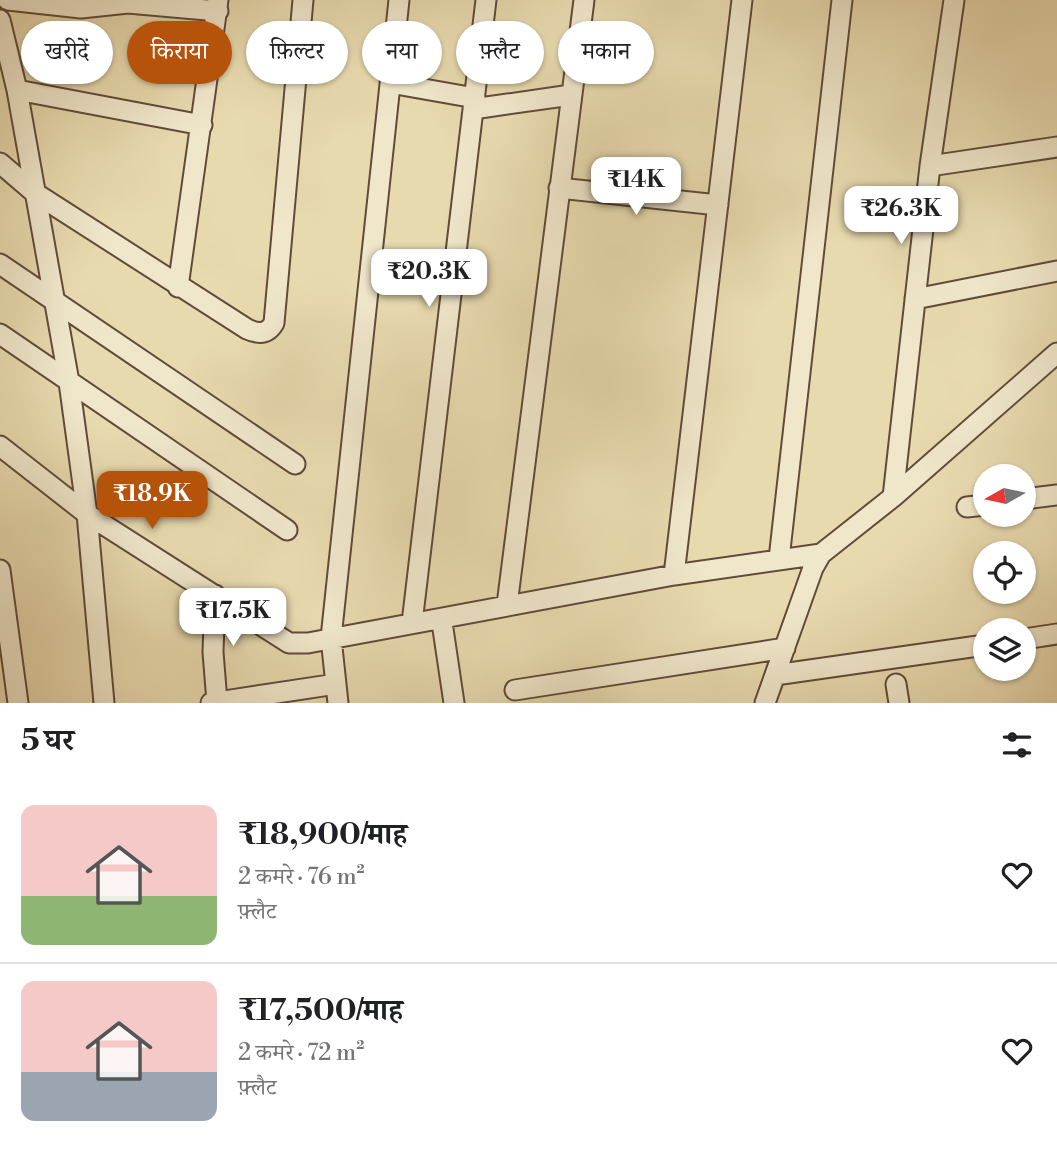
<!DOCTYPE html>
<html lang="hi">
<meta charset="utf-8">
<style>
body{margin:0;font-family:"Libre Bodoni","Noto Serif Devanagari",serif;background:#f2f2f2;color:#202124;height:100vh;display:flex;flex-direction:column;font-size:26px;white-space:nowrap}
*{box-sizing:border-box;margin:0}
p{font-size:23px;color:#757577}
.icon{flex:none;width:38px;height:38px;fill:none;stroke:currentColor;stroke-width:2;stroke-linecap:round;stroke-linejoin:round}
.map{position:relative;height:703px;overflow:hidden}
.details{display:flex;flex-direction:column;background:#fff;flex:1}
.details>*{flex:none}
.top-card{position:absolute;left:21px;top:21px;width:700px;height:63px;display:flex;gap:14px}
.needle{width:46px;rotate:261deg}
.fabs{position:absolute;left:973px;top:464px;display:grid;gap:14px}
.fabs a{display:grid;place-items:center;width:63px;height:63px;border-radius:50%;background:#fff;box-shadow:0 2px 5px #0004;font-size:35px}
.price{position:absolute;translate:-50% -60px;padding:0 16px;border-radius:14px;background:#fff;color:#222;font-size:23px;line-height:46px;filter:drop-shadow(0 2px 4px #0008)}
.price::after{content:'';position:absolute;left:50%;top:42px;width:21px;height:16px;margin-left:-10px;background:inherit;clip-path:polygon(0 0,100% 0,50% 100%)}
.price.current{background:#b45309;color:#fff}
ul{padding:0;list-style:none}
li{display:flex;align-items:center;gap:21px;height:175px;padding:0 21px}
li+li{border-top:2px solid #e0e0e0}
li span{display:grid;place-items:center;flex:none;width:196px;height:140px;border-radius:14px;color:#555}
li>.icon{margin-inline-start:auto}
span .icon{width:84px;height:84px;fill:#fffc;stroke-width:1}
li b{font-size:30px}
h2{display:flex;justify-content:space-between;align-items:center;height:84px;padding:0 21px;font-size:30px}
.tag{padding:0 24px;border-radius:32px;background:#fff;box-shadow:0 2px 5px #0004;font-size:24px;line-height:63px}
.tag.current{background:#b45309;color:#fff}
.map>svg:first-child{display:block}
</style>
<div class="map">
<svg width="1057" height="703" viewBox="0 0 1057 703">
<rect width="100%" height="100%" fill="#e8daaf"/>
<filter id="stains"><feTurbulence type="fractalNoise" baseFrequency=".00286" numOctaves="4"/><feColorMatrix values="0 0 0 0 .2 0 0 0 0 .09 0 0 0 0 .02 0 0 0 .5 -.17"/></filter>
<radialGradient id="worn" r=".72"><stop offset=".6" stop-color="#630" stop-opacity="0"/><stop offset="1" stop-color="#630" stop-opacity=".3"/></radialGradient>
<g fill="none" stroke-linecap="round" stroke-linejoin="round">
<!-- street casing -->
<g stroke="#604b3a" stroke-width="23">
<path id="street" d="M8,0L81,8L128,3L218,11
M0,20L17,90L69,382L87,514L104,703
M390,83L475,98
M17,90L202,125
M473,109L571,95
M0,163L35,193L247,329C258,334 267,335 274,323L303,0
M930,166L1057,147
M559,188L718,205
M0,264L295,464
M178,287L218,0
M915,299L1057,271
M0,334L287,530
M0,446L87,514L289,643H308L674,575L821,554
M893,497L930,166L954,0
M1024,499L1057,495
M967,507L985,505
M779,559L842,0
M0,570L18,703
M674,575L742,0
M215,595L213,652L217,702
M507,605L584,0
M412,623L486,0
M443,629L454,703
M1024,639L1057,634
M775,675L985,645
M896,684L899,703
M515,690L785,648
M211,703L336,684
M338,703L331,638L399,0
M765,703L813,568L821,554L893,497L1057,353"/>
</g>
<!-- street -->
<use href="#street" stroke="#f0e7cb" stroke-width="19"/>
</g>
<rect width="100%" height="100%" filter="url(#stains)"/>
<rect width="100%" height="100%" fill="url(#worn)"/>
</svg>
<div class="fabs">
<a><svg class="needle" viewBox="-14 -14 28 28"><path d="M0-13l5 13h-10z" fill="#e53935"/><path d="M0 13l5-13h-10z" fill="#757577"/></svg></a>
<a><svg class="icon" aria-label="locate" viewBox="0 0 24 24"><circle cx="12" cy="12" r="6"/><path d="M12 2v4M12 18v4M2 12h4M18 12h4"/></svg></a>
<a><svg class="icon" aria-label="layers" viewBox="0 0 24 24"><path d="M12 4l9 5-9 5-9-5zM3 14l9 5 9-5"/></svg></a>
</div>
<b class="price" style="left:636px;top:217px">₹14K</b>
<b class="price" style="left:901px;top:246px">₹26.3K</b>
<b class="price" style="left:429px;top:309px">₹20.3K</b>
<b class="price current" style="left:152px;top:531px">₹18.9K</b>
<b class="price" style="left:233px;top:648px">₹17.5K</b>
<div class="top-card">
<a class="tag">खरीदें</a>
<a class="tag current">किराया</a>
<a class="tag">फ़िल्टर</a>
<a class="tag">नया</a>
<a class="tag">फ़्लैट</a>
<a class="tag">मकान</a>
</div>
</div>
<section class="details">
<h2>5 घर<svg class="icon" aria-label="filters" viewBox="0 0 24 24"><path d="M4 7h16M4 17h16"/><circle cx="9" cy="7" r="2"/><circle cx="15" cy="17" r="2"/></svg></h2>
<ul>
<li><span style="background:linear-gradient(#f6c9c9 65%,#8fb573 0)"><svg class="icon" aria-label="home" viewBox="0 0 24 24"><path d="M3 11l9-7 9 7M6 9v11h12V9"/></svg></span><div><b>₹18,900/माह</b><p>2 कमरे · 76 m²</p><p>फ़्लैट</p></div><svg class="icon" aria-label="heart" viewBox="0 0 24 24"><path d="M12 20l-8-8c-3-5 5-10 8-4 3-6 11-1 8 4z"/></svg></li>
<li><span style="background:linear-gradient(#f6c9c9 65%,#9aa5b1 0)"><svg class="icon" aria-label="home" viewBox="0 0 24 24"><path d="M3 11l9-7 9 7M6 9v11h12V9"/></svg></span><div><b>₹17,500/माह</b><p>2 कमरे · 72 m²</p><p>फ़्लैट</p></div><svg class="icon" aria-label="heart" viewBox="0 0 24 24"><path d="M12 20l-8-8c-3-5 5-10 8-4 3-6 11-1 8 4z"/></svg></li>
</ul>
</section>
